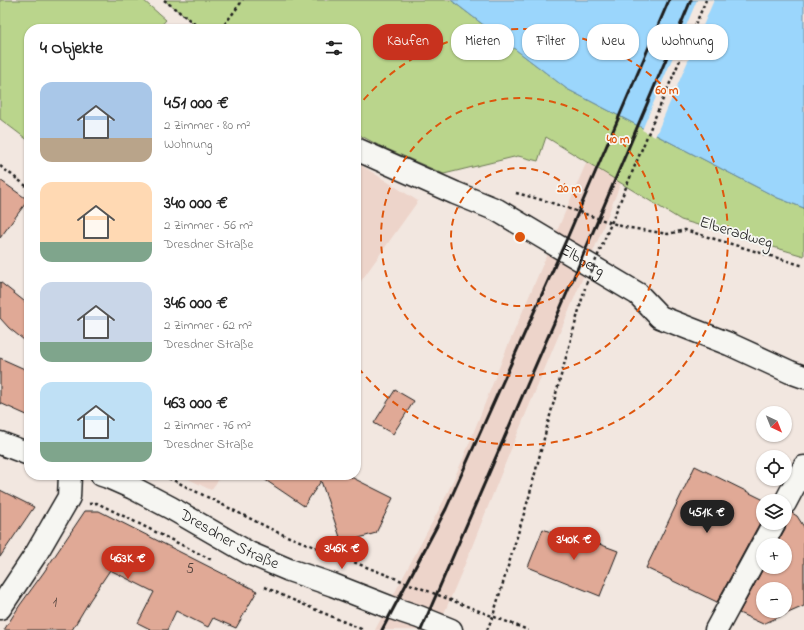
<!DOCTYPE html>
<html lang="de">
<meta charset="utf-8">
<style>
body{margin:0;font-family:"Indie Flower",sans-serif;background:#f6f6f6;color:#222;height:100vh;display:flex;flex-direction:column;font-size:15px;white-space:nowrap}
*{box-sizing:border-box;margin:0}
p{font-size:13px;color:#767676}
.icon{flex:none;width:22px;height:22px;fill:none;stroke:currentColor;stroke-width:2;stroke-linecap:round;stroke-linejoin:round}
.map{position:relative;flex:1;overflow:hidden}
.side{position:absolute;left:24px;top:24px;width:337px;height:456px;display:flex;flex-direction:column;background:#fff;border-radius:16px;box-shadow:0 1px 3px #0004}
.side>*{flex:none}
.hud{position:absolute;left:373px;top:24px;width:371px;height:36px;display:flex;gap:8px}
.needle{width:26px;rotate:137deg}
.buttons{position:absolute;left:756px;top:406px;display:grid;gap:8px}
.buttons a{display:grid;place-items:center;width:36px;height:36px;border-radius:50%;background:#fff;box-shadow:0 1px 3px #0004;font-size:20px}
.price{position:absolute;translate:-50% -34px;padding:0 9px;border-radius:14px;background:#c8321e;color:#fff;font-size:13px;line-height:26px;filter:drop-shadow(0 1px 2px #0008)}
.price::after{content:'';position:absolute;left:50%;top:24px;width:12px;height:9px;margin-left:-6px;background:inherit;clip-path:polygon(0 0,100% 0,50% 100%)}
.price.active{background:#222;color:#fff}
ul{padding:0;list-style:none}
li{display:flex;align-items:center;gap:12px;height:100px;padding:0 16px}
li span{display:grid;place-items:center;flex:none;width:112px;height:80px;border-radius:12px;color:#555}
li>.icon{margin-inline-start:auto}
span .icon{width:48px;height:48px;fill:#fffc;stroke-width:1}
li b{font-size:17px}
h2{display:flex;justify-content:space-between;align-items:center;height:48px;padding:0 16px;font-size:17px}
.chip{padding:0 14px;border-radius:16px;background:#fff;box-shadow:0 1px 3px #0004;font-size:14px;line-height:36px}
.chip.active{background:#c8321e;color:#fff}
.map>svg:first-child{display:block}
</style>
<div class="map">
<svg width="804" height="630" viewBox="0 0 804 630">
<rect width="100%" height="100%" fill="#f2e7e0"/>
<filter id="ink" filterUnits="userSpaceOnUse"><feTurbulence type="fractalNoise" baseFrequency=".025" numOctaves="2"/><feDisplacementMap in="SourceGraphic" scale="8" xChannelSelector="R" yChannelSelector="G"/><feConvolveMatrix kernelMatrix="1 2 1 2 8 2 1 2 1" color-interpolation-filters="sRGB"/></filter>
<g filter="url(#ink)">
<!-- built -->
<path fill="#edd4ca" d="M656,0L646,120L581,282L509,454L465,564L437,630H375L444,500L463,459L504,355L542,266Z
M356,162L418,201L356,288Z
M180,475H222L211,490Z"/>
<!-- green -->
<path fill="#bad58c" stroke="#6b7854" d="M0,0H143L166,20L158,29H29V141L0,119Z
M164,0H451L567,89L778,198L804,208V256L681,220L546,137L538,161L518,156L444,174L378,145L356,133V29H201Z"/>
<!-- water -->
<path fill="#9bd6fc" stroke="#688ca2" d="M451,0H804V208L778,198L567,89Z"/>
<!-- pier -->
<path fill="#f2e7e0" d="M697,0H714L691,54L655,137L642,130Z"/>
<!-- building -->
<path fill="#e0a996" stroke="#1c1c1c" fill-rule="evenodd" d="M0,180L28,200L0,238Z
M0,282L29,305V344L9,328L0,318Z
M0,358L29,371V416L0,403Z
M395,390L414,401L393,434L374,423Z
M695,466L766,501H763V517L717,602L646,568Z
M258,475H347L393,498L376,533L342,543L321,481L304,506Z
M0,490L34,507L0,557Z
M85,511H99L257,591L236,628L213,618L208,627L176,611L167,630H152L138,623L154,592L110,570L90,600L72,630H4L20,605L44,572Z
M792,513L797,516L804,527V606L763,624L739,613L764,567H785V545H776L785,529L786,523L785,515ZM763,589H785V611H763Z
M543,529L573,541L575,535L618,551L600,596L528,567Z"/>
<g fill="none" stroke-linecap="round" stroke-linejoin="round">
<!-- minor casing -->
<g stroke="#1c1c1c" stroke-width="25">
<g id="minor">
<path id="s1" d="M356,149L455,193L497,210L638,294L660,317L729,344L790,372L804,377"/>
<path d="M785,503L804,467"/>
<path d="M0,608L36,554L69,497L70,475"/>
<path d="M716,630L774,523"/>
</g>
</g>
<!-- major casing -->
<g stroke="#1c1c1c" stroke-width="25">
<g id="major">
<path d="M0,443L29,454"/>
<path id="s2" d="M102,475L108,477L133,488L171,508L249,553L289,570L333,585L389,607L419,617L451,630"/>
</g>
</g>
<!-- path -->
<path stroke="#1c1c1c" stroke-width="2.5" stroke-dasharray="3 3" stroke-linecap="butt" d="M164,0L201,29
M221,29L243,0
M0,166L29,188
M516,193L546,201L624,227L668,234L685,230L804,266
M163,476L173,480L279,533L528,630
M89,504L97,503L212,560
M265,587L286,597L361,629V630
M487,630L493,616L529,497L548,423L585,288"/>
<!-- minor -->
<use href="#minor" stroke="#f6f6f2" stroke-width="22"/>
<!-- major -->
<use href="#major" stroke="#f6f6f2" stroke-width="22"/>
<!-- rail -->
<path stroke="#1c1c1c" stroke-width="3" d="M382,630L446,509L568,236L669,0
M421,630L573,279L691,0"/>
<!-- path-bridge -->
<path stroke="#1c1c1c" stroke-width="2.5" stroke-dasharray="3 3" stroke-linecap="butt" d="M586,284L653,122L706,0"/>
</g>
</g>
<!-- distance rings -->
<g fill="none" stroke="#de560d" stroke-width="2" stroke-dasharray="7 5">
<circle cx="520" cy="237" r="69"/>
<circle cx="520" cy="237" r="139"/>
<path d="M356 109A208 208 0 1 1 356 365"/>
</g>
<g text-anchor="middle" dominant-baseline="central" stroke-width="3.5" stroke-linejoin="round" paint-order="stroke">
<!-- number labels -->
<g font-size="14" fill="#4d3f3a">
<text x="190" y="569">5</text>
<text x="55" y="602">1</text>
</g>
<!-- street labels -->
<g font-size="16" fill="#1c1c1c" stroke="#f6f6f2">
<text transform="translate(736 233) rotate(17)">Elberadweg</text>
<text stroke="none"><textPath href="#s1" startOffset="253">Elbberg</textPath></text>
<text stroke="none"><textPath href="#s2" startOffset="143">Dresdner Straße</textPath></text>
</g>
</g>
<circle cx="520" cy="237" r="6" fill="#de560d" stroke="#f6f6f2" stroke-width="2"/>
<g font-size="12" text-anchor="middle" font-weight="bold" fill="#de560d" stroke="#f6f6f2" stroke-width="3.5" stroke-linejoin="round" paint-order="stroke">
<text x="667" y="94">60 m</text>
<text x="618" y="143">40 m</text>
<text x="569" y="192">20 m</text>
</g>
</svg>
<div class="buttons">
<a><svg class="needle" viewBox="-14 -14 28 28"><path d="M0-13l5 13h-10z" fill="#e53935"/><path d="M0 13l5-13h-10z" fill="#767676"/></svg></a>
<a><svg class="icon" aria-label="locate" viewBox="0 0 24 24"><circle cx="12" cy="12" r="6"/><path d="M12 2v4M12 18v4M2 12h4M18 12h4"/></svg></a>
<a><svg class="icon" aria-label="layers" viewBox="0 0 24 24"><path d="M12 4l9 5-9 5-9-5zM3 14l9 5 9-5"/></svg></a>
<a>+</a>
<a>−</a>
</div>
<b class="price active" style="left:707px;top:534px">451K €</b>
<b class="price" style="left:574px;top:561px">340K €</b>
<b class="price" style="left:342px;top:570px">346K €</b>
<b class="price" style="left:128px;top:580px">463K €</b>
<div class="hud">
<a class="chip active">Kaufen</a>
<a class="chip">Mieten</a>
<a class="chip">Filter</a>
<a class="chip">Neu</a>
<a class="chip">Wohnung</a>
</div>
<section class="side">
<h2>4 Objekte<svg class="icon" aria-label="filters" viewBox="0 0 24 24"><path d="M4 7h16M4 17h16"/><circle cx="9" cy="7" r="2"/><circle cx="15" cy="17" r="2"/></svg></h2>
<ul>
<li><span style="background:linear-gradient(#a9c7e8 70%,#b9a48a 0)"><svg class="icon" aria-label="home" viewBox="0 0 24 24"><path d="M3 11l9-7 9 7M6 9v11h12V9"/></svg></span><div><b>451 000 €</b><p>2 Zimmer · 80 m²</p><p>Wohnung</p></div></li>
<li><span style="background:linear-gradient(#ffd9b3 75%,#7fa58c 0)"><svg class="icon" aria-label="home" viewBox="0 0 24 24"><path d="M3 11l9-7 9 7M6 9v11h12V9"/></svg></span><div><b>340 000 €</b><p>2 Zimmer · 56 m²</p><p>Dresdner Straße</p></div></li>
<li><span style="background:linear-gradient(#c9d6e8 75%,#7fa58c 0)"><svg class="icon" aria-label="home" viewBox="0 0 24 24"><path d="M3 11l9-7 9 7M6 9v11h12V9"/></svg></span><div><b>346 000 €</b><p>2 Zimmer · 62 m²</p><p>Dresdner Straße</p></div></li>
<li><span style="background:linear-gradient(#bfe0f5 75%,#7fa58c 0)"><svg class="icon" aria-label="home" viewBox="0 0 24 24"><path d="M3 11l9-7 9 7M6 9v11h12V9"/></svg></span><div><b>463 000 €</b><p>2 Zimmer · 76 m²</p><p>Dresdner Straße</p></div></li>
</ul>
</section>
</div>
